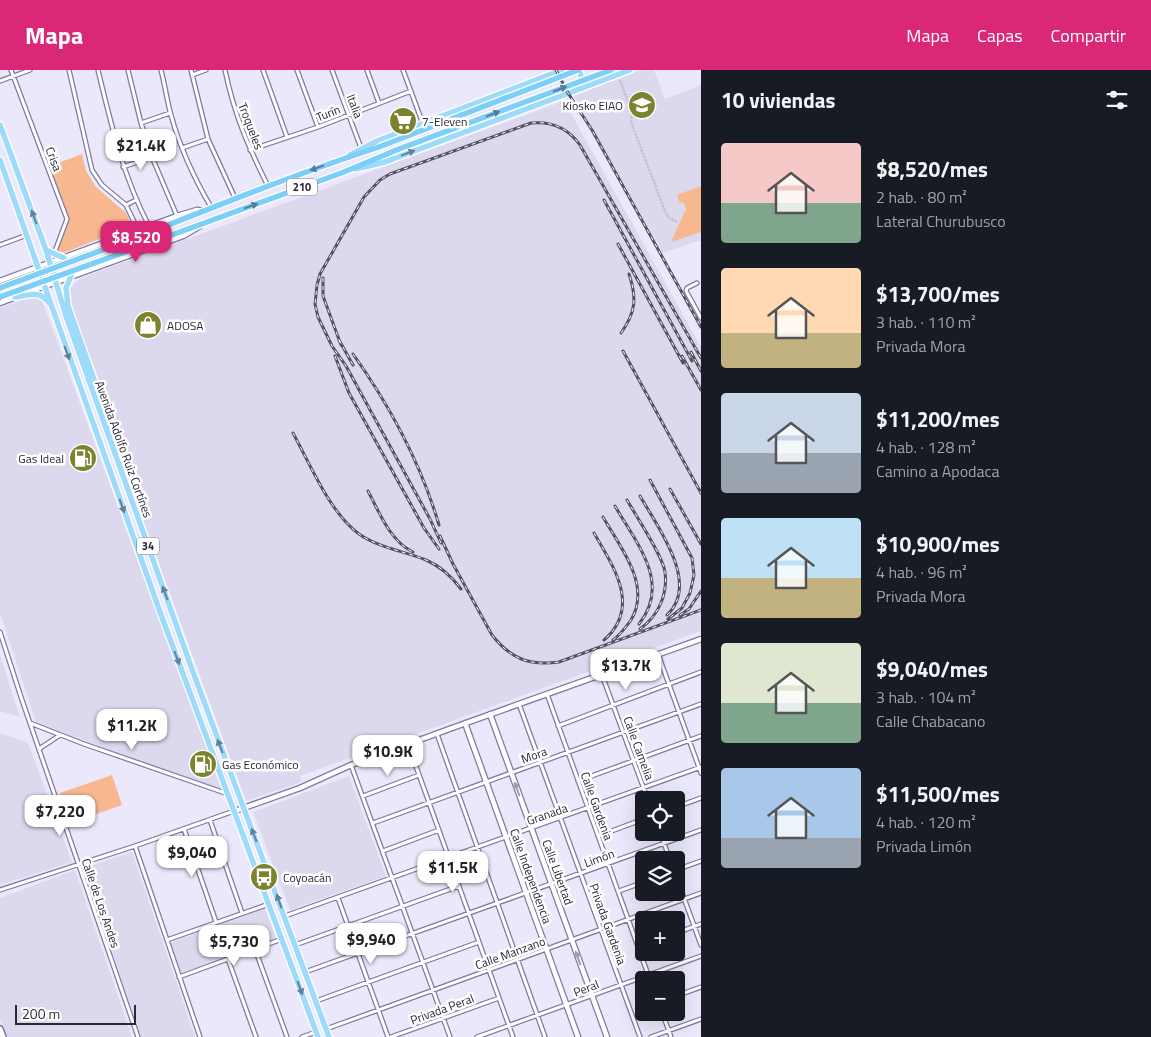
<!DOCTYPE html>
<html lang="es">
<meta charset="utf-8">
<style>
body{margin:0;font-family:"Titillium Web",sans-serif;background:#20242c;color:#f1f3f6;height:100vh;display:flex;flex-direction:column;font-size:19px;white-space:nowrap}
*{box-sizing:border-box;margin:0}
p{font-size:16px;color:#9ea1a6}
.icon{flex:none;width:28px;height:28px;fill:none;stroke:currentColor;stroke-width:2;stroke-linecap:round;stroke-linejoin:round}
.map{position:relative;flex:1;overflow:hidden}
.panel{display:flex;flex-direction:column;background:#171b24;width:450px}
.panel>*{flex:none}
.fabs{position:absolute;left:635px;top:721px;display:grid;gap:10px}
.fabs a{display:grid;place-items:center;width:50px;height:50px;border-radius:5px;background:#171b24;box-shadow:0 5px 20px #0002;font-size:25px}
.scale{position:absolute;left:15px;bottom:12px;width:121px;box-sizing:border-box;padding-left:5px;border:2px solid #2a2739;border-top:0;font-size:14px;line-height:18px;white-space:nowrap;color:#2a2739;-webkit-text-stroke:4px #fff;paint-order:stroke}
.price{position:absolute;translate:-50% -42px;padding:0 11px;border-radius:10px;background:#fff;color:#222;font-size:16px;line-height:32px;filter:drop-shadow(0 1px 2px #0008)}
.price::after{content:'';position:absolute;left:50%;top:30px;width:15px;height:11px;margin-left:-8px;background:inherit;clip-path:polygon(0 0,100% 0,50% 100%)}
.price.current{background:#db2777;color:#fff}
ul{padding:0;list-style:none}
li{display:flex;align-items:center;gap:15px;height:125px;padding:0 20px}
li span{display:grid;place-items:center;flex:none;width:140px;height:100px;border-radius:5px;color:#555}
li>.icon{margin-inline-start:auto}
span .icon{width:60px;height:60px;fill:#fffc;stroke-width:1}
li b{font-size:21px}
h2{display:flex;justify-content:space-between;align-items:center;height:60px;padding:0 20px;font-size:21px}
header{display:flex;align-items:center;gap:30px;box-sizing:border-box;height:70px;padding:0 25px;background:#db2777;color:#fff}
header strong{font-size:24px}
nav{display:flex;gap:28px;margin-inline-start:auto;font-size:18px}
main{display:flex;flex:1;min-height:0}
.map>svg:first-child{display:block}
</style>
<header>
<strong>Mapa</strong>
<nav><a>Mapa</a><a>Capas</a><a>Compartir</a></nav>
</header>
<main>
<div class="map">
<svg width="701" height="967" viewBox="0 0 701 967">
<rect width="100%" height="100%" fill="#ebe8fb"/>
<!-- built -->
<path fill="#dcd9ee" d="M640,0H654L665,29L701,15V170L663,183L574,26Z
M564,31L701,277V561L300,706L301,712L246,731L125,401L108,332L71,237L70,218L81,208Z
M36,228L42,230L222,720L106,679L36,652L0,543V238L26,229Z
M0,585L20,647L0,641Z
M0,663L28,673L72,792L0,815Z
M349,706L386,806L290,840L253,742Z
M132,782L195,967H141L84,798Z
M75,800L132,967H7L0,950V828Z
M265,838L276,868L181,903L170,873Z"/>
<!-- green -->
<path fill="#f7b88f" d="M652,26L651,40L634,47L631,33Z
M82,84L86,101L96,117L126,143L132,156L66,182L57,183L68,152L50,96Z
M701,116V162L671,172L686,139L683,132L680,133L677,125Z
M112,705L122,735L70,753L60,723Z"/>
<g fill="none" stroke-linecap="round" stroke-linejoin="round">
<!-- pedestrian-tunnel -->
<path stroke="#c4c1d4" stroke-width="2.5" stroke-dasharray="2.5 1" stroke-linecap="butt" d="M620,10L632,42L631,52L665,141L668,147L677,152"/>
<!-- minor casing -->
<g stroke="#8178a4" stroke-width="5.5">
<path id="minor" d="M11,0L67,149L54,184
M69,0L92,100L102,115L126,135L138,160
M98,0C111,54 123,106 149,156
M128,0L141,53L152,87L177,146
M161,0C165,15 167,31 171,45C180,78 194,108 211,137
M191,0L208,69L235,128
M225,0C234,44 248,76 268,116
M263,0L287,67
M297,0L318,57
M332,0L361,78
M367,0L379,33
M403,0L423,54
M192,5L206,0
M0,11L30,0
M141,53L170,43
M182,78L208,69
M250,80L318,57L411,21
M123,97L152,87
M126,135L136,130
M0,175L27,165
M697,213L687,218L686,221L701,248
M0,562L21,627L138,967
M658,584L701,703
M602,605L648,730
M547,624L650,910
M519,634L640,967
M30,653L84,674L228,724
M558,656L701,602
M437,664L545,967
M408,674L513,967
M39,679L60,665
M351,695L450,967
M578,711L701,666
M363,726L419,705
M676,737L701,728
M210,750L242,843
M373,753L701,634
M184,759L216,852
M660,762L670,790
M598,766L644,749
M135,776L200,967
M383,781L439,760
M676,800L701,791
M676,806L701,875
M0,820L135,776L234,741
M619,821L644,812
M338,828L388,967
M285,846L701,697
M676,863L701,854
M167,870L269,834
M295,875L459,816
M255,879L287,967
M228,889L256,967
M305,902L701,760
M179,907L282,869
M676,926L701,917
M316,931L479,872
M662,942L671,967
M326,959L701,823
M302,967L316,962
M391,967L499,928
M477,967L701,886
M651,967L701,949"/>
</g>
<!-- tertiary casing -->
<g stroke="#8178a4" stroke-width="7">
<path id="tertiary" d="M0,211L177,146L197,140L203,141
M26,223L183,166L200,156
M0,233L16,227
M490,644L607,967
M465,653L578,967
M235,741L300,718L351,695L452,658L701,569"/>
</g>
<!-- secondary casing -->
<g stroke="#8178a4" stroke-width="8">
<path id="secondary" d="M0,959L3,967"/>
</g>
<!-- primary casing -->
<g stroke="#fff" stroke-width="8">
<path id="primary" d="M579,0L584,15
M0,55L46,180L66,246L193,602L329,967
M350,85L377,71L562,0
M0,90L160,542L318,967
M356,99L385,92L630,0
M46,180L64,188
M71,206L66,218L68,236L109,352L112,366
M15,227C28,225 40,220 49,233"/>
</g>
<!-- trunk casing -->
<g stroke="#fff" stroke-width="8">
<path id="trunk" d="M143,165C221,134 299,103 379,77
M147,174L344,102L399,79"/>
</g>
<!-- minor -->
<use href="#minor" stroke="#fff" stroke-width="3"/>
<!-- tertiary -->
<use href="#tertiary" stroke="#fff" stroke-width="4.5"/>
<!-- secondary -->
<use href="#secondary" stroke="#fff" stroke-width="5"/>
<!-- primary -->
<use href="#primary" stroke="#9edbfa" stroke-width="5.5"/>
<!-- trunk -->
<use href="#trunk" stroke="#7ecff8" stroke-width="5.5"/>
<!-- rail casing -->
<g stroke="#545163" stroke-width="3">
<path id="rail" d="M556,0L568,23L592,60L701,257
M604,130L692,291
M618,174L683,293
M323,208V226L341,275
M621,263C636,242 637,228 629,204
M339,270L353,295
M623,281L701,423
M691,282L701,301
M353,284C390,336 421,394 439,455
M335,286L349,323L424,458L439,479
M682,286L701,320
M293,363C310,394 330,443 359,464C379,478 404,481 426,490C440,496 452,507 461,519
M650,410L692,488L694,505L690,523L682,538L668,549
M670,419L701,474
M368,421C379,442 390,471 413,482
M640,426C657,456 701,514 667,545
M627,430C636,446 663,486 665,502C668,525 658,546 640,559
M615,436C636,473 672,513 639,554
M603,447C620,477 652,515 631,550C626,557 620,565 613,570
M594,463C613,496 642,537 604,570
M440,466L453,494L492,565C511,589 529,596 559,592L701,540
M441,473L430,449L346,296L332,276L318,247L315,234L317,215L320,204L364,127L380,110L390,104L531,53C552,51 568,58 580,75L701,288
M680,545L689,539L701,521"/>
</g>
<!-- rail -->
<use href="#rail" stroke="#fff" stroke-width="1" stroke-dasharray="4" stroke-linecap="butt"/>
<!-- trunk-bridge casing -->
<g stroke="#fff" stroke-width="8" stroke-linecap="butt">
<path id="trunk-bridge" d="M379,77L578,0
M399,79L611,0
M0,218L143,165
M0,227L147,174"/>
</g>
<!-- trunk-bridge -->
<use href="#trunk-bridge" stroke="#7ecff8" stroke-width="5.5"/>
</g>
<!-- one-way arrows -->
<defs><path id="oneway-solid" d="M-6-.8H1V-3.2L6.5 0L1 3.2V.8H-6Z" transform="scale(1.25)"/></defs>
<g fill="#547b98">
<use href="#oneway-solid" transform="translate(560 19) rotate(-21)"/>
<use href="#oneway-solid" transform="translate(493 44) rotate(-21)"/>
<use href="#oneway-solid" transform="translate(317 98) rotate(160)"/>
<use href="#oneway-solid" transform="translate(251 136) rotate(-20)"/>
</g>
<g fill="#64819a">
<use href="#oneway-solid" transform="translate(408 83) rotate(-21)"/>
<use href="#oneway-solid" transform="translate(34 147) rotate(-110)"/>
<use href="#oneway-solid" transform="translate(67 283) rotate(70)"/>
<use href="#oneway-solid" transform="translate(122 436) rotate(70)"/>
<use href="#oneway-solid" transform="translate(165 523) rotate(-110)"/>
<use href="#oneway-solid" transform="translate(177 588) rotate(69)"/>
<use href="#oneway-solid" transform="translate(220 676) rotate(-111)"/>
<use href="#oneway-solid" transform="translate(254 765) rotate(-111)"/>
<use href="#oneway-solid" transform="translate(279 831) rotate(-110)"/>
<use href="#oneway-solid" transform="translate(300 918) rotate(70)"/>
</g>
<g fill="#9f9ea6">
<use href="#oneway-solid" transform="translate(517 719) rotate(-110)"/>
<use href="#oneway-solid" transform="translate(578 888) rotate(-110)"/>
</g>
<!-- icons -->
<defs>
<g id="university-disc" transform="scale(1.4375)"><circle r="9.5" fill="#7c822d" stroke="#fff"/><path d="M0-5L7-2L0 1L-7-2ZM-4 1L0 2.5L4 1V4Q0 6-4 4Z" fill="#fff"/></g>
<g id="supermarket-disc" transform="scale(1.4375)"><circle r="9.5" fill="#7c822d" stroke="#fff"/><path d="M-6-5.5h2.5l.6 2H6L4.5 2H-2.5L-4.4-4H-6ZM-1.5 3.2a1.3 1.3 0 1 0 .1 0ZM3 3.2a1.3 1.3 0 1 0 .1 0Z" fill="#fff"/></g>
<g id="shop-disc" transform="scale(1.4375)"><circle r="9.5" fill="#7c822d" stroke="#fff"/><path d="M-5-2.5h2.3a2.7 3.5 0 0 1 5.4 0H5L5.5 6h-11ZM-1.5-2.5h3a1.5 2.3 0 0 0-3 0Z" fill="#fff"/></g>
<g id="fuel-disc" transform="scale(1.4375)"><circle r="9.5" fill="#7c822d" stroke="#fff"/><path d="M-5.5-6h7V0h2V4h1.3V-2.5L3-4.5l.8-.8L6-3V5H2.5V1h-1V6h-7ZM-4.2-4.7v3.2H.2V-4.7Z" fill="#fff"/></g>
<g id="bus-disc" transform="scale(1.4375)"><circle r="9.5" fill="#7c822d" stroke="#fff"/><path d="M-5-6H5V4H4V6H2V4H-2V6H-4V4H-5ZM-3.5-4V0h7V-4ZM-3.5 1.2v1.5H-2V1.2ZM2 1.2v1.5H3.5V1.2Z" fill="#fff"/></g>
</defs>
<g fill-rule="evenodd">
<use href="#university-disc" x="642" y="35"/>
<use href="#supermarket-disc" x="403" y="51"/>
<use href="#shop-disc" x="148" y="255"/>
<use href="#fuel-disc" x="83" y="388"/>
<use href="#fuel-disc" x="203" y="694"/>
<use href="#bus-disc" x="264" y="807"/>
</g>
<g text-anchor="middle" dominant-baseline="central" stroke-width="5" stroke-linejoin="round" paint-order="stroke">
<!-- shield labels -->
<g fill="#fff" stroke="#6a6874" stroke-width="1">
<rect x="287" y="108.5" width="30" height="17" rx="4"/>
<rect x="137" y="467.5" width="22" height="17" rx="4"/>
</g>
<g font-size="11" font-weight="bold" fill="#2a2739">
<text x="302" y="117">210</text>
<text x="148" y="476">34</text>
</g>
<!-- poi labels -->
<g font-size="12" fill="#2a2739" stroke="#fff" text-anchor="start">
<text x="623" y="35" text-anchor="end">Kiosko EIAO</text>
<text x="422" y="51">7-Eleven</text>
<text x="167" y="255">ADOSA</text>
<text x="64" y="388" text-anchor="end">Gas Ideal</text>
<text x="222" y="694">Gas Económico</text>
<text x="283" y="807">Coyoacán</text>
</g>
<!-- street labels -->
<g font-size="12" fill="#2a2739" stroke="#fff">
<text transform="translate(355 36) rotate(69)">Italia</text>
<text transform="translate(328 43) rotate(-22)">Turín</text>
<text transform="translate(251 56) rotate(69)">Troqueles</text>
<text transform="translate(54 89) rotate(69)">Crisa</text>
<text transform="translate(124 379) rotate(70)">Avenida Adolfo Ruiz Cortínes</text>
<text transform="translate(639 678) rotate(70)">Calle Camelia</text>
<text transform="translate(534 685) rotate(-20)">Mora</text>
<text transform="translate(597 736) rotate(70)">Calle Gardenia</text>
<text transform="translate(547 744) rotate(-19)">Granada</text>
<text transform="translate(599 788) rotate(-20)">Limón</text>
<text transform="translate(558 802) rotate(70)">Calle Libertad</text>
<text transform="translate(531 806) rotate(70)">Calle Independencia</text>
<text transform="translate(101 833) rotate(71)">Calle de Los Andes</text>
<text transform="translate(608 854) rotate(70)">Privada Gardenia</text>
<text transform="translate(510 883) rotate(-20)">Calle Manzano</text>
<text transform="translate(586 918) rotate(-21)">Peral</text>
<text transform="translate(442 939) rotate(-20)">Privada Peral</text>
</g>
</g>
</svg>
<div class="fabs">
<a><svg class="icon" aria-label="locate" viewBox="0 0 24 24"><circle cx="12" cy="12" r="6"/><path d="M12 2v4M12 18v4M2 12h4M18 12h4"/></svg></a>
<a><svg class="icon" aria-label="layers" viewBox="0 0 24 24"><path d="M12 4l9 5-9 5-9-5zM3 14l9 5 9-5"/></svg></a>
<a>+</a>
<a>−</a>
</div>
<div class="scale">200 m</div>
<b class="price" style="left:141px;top:101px">$21.4K</b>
<b class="price current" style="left:136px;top:193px">$8,520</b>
<b class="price" style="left:626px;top:621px">$13.7K</b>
<b class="price" style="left:132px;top:681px">$11.2K</b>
<b class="price" style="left:388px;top:707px">$10.9K</b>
<b class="price" style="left:60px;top:767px">$7,220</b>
<b class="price" style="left:192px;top:808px">$9,040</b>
<b class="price" style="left:453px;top:823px">$11.5K</b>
<b class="price" style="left:371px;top:895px">$9,940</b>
<b class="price" style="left:234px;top:897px">$5,730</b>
</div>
<section class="panel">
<h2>10 viviendas<svg class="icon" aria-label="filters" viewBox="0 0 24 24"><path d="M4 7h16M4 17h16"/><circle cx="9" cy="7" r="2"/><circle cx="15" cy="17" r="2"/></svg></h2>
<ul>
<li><span style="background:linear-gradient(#f6c9c9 60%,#7fa58c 0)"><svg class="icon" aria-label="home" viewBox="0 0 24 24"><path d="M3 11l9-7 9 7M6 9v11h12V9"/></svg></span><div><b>$8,520/mes</b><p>2 hab. · 80 m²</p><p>Lateral Churubusco</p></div></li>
<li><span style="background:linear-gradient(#ffd9b3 65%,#c2b280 0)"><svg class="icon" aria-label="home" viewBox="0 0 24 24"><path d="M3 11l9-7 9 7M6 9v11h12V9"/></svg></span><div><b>$13,700/mes</b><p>3 hab. · 110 m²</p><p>Privada Mora</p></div></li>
<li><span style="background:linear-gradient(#c9d6e8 60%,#9aa5b1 0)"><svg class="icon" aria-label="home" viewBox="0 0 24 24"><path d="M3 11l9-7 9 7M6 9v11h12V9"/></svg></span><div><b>$11,200/mes</b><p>4 hab. · 128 m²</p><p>Camino a Apodaca</p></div></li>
<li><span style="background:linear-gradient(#bfe0f5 60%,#c2b280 0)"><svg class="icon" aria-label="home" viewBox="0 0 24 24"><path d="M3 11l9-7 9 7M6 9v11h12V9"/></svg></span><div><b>$10,900/mes</b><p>4 hab. · 96 m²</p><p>Privada Mora</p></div></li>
<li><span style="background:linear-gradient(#dfe7d0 60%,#7fa58c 0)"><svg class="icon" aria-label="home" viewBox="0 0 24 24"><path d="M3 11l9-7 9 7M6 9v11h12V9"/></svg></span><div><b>$9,040/mes</b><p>3 hab. · 104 m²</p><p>Calle Chabacano</p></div></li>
<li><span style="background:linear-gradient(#a9c7e8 70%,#9aa5b1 0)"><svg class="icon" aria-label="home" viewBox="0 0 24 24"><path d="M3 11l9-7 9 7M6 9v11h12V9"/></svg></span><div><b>$11,500/mes</b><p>4 hab. · 120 m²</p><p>Privada Limón</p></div></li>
</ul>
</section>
</main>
